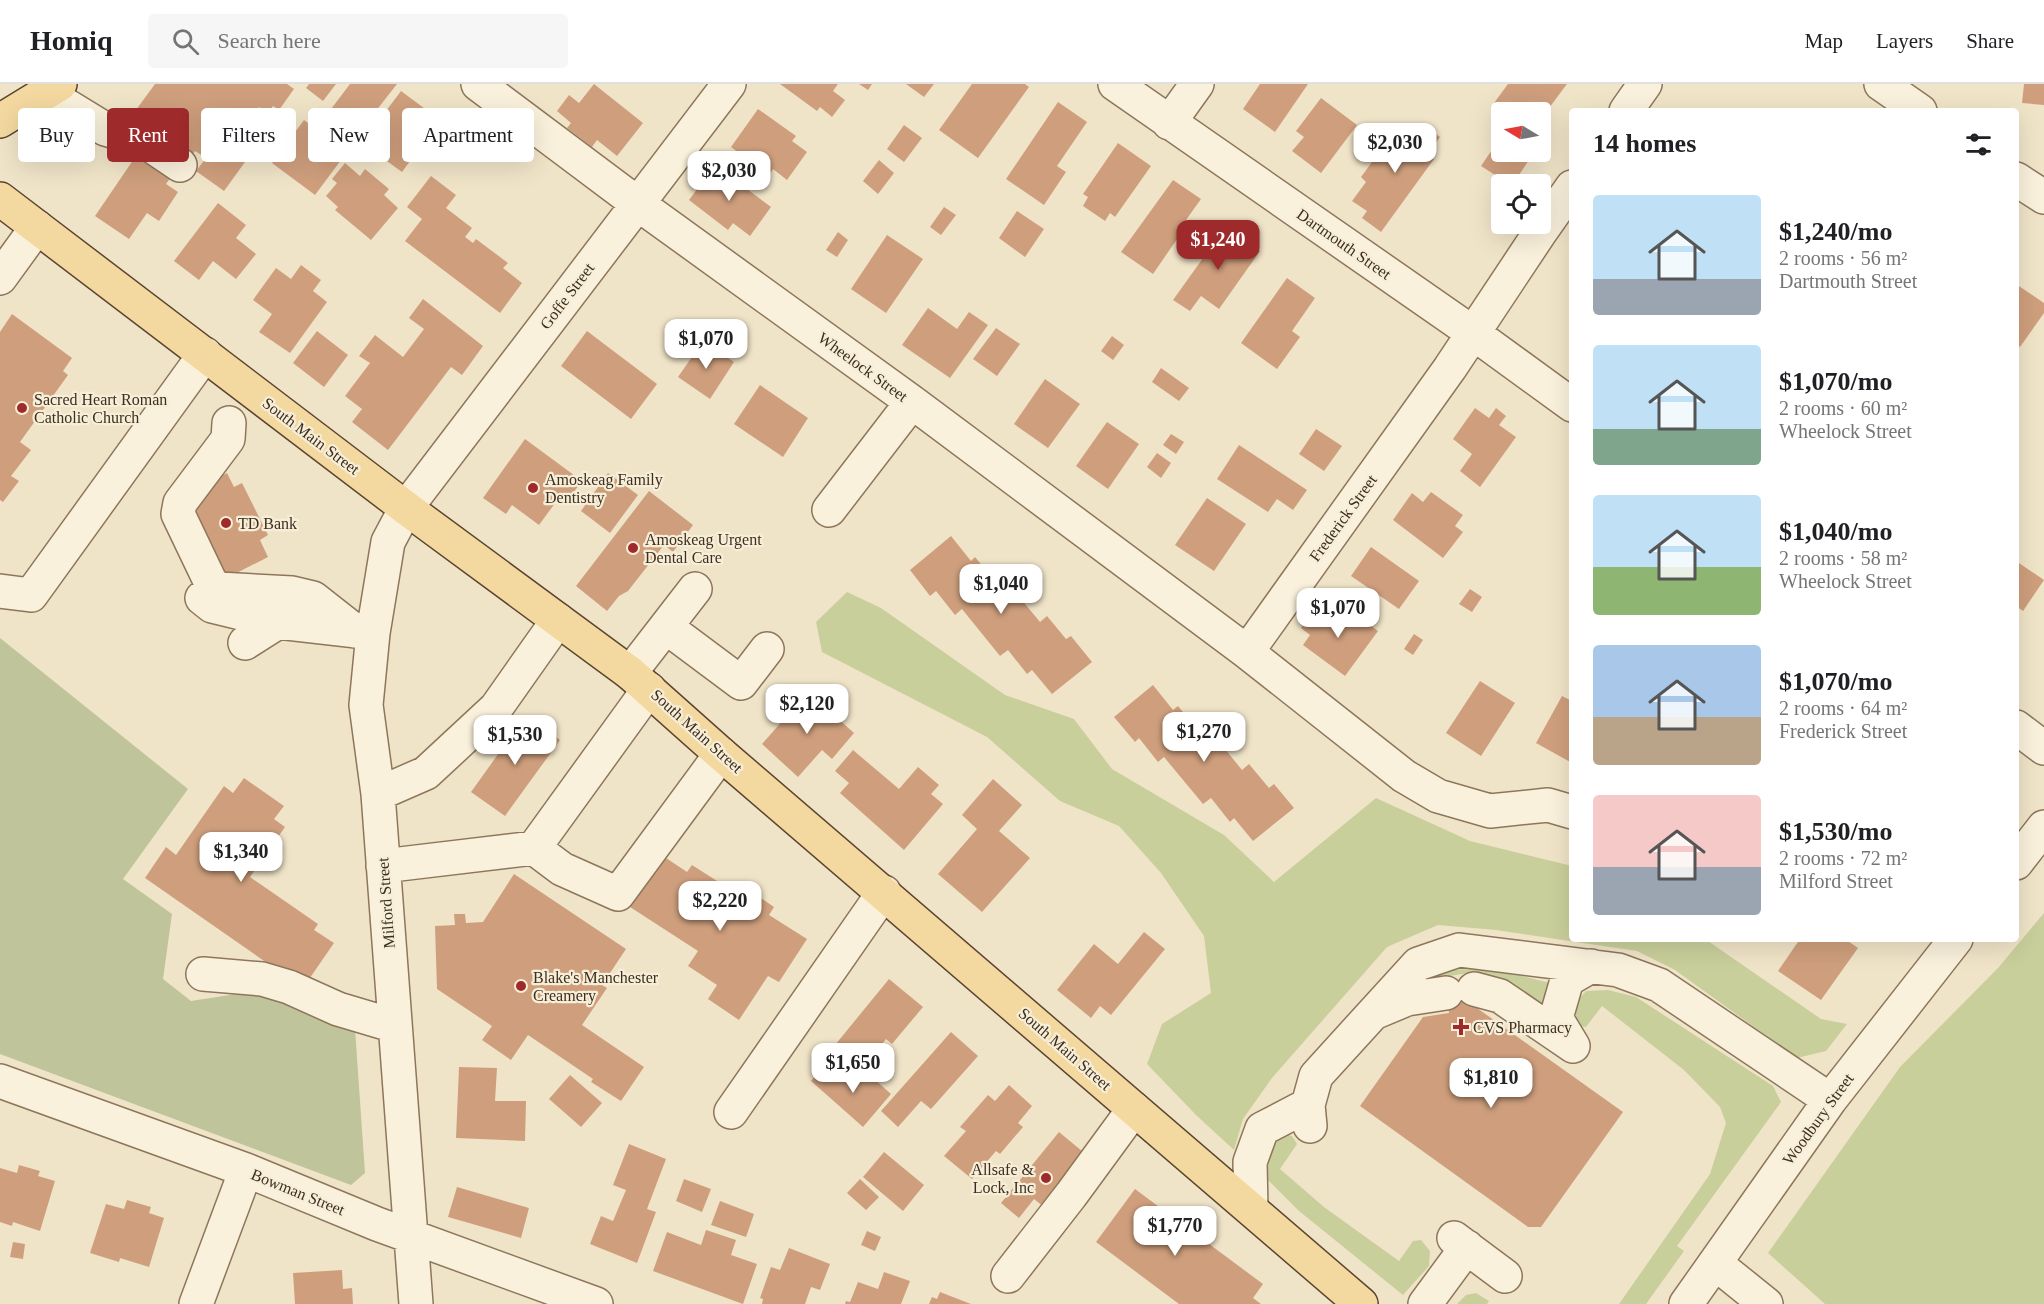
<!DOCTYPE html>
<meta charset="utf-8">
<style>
body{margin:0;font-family:Georgia,serif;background:#f6f6f6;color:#202124;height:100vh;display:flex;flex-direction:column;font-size:22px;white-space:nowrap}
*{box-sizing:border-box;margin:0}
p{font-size:20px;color:#757577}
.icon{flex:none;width:33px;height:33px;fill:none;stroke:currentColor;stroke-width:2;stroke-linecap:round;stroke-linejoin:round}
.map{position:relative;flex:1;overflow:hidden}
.panel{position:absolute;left:1569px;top:24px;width:450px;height:834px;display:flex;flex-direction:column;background:#fff;border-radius:6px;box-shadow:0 6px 24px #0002}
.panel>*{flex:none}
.banner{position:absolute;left:18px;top:24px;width:570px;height:54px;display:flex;gap:12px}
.needle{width:39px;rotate:280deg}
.fabs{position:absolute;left:1491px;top:18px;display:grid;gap:12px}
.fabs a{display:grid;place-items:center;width:60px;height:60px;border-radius:6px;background:#fff;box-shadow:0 6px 24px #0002;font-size:30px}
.price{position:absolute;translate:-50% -51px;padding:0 14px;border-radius:12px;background:#fff;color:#222;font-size:20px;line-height:39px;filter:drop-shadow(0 2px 3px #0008)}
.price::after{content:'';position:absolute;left:50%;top:36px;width:18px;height:14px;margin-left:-9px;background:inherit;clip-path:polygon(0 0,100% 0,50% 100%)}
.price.active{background:#9e2a2b;color:#fff}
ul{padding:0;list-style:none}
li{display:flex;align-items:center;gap:18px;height:150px;padding:0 24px}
li span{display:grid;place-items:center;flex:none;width:168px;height:120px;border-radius:6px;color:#555}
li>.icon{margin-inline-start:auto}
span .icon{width:72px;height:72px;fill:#fffc;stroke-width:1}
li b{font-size:26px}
h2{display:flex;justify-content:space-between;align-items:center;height:72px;padding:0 24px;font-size:26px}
.chip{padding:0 21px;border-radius:6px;background:#fff;box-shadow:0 6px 24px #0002;font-size:21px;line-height:54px}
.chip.active{background:#9e2a2b;color:#fff}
header{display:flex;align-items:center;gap:36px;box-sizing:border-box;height:84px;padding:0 30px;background:#fff;border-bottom:2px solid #e0e0e0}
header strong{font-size:28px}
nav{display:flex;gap:33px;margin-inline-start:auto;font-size:21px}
.search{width:420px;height:54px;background:#f6f6f6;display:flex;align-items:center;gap:15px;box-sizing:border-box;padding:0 21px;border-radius:6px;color:#757577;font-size:22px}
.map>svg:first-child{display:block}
</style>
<header>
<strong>Homiq</strong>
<div class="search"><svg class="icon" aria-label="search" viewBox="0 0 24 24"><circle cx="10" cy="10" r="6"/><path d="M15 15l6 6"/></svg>Search here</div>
<nav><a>Map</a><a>Layers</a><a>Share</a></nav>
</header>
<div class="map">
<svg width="2044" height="1220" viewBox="0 0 2044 1220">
<rect width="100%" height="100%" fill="#f0e4c8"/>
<!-- green -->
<path fill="#c9cf9b" d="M847,508L881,524L1005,611L1074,635L1112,685L1224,751L1274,798L1376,714L1470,757L1572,782V855H1705L1821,935L1847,940L1826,967L1797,974L1675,886L1637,867L1496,846L1438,841L1387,863L1272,994L1243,1035L1234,1066L1196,1031L1147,980L1162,940L1211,909L1204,852L1161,789L1119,742L1060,717L987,653L822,568L816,538Z
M2044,829V1220H1825L1768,1169L1900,983L1998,884Z
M1471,885L1506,888L1550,899L1540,922C1523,909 1499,889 1476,889C1462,889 1447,893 1433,894L1449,886Z
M1608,906L1636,913L1773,1002L1781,1018L1677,1162L1684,1167L1646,1220H1619L1710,1090L1726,1039L1720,1023L1684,986L1602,922L1586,943L1577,942L1574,921L1586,907Z
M1283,1049L1292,1052L1297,1060L1280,1085L1324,1123L1399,1177L1413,1157L1421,1156L1430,1167L1429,1182L1403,1211L1299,1127L1267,1095C1267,1077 1270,1062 1283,1049Z
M1476,1209L1489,1217L1487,1220H1457L1466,1211Z"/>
<!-- cemetery -->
<path fill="#bfc49a" d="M0,554L188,705L123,795L172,830L163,895L191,917L236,910L289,915L355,945L365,1089L351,1101L0,970Z"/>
<!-- building -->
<path fill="#cf9f7d" d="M155,0H287L294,5L279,26L273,22L268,29L259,23L236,55L253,67L224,107L196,87L206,74L195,67L192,71L133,30Z
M309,0H336L323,17L306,4Z
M350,0H397L354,55L325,33Z
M594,0L643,39L617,72L597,56L592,63L567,44L571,39L557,27L569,11L579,19Z
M780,0H838L833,7L845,16L832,33L820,23L817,27Z
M859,0H872L868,6Z
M906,0H934L924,13Z
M972,0H1025L1029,3L978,74L939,46Z
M1260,0H1308L1275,48L1243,25Z
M1508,0H1567L1540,36V28H1507L1494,19Z
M2024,0H2044V21L2022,19Z
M401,7L432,30L416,52L424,58L402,88L362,59Z
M1321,14L1357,41L1321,89L1292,67L1304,53L1296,47Z
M1058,18L1087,38L1057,82L1066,88L1044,121L1006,95Z
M758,25L796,52L792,57L807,68L787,96L773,85L769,91L731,63Z
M304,36L347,68L315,111L272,79Z
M1400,40L1417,53L1424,42L1440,53L1428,70L1434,75L1381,148L1362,134L1367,127L1352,117L1366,98L1361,93Z
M904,41L922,54L904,78L887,65Z
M1502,51V68H1523L1531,73L1513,100H1509L1481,82Z
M1118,59L1151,82L1115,133L1110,129L1105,137L1083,122L1088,113L1083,110Z
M140,66L173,90L166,100L178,108L159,137L147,129L129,155L95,132Z
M879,76L894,89L878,110L863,97Z
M345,79L360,92L365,85L389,105L384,111L398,124L371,156L335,126L338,123L326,112L337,99L332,95Z
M715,81L771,123L750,152L733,139L728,146L689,116Z
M431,92L456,111L446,124L472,144L465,153L473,159L476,155L508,179L503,184L522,199L500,229L405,157L422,135L407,123Z
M1173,96L1201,115L1181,143L1184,145L1153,190L1121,168Z
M218,119L246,141L236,154L256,170L236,195L213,177L199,196L174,177Z
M944,123L956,131L941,151L930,143Z
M1017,127L1044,145L1025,173L999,154Z
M1226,142L1260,167L1219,225L1201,212L1190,227L1173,216Z
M838,148L848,156L837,173L826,166Z
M887,151L923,175L886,229L851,205Z
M301,181L321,196L313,207L327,218L290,269L259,248L272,230L253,216L276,184L291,195Z
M1287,194L1315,214L1292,247L1300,253L1277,285L1241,259Z
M2016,200L2044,219V229L2020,263L2016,260Z
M423,215L483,262L462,291L451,283L388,366L352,338L362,325L345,312L370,279L359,272L375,251L403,273L424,245L409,234Z
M928,224L957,245L969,228L988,241L950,294L902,261Z
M12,230L72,274L63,287L68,291L20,358L31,366L11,392L19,397L3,418L0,416V248Z
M996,244L1020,260L997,292L973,275Z
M317,247L348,271L324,303L293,279Z
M587,247L657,300L631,335L561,282Z
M1112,252L1124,261L1113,276L1101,267Z
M703,257L734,278L710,315L678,293Z
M1161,284L1189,304L1179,317L1152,298Z
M1045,295L1080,320L1048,364L1014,340Z
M760,301L808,334L783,373L734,340Z
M1475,324L1489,334L1496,324L1506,332L1499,341L1516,353L1480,403L1460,387L1472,370L1453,355Z
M1107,338L1139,360L1108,405L1076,382Z
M1316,345L1342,362L1324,387L1299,370Z
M1171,350L1184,358L1176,370L1163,361Z
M525,355L582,397L567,417L561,411L539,441L512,421L506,430L483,414Z
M1239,361L1307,406L1293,426L1277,415L1268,428L1217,395Z
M1157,369L1171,379L1161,394L1147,383Z
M227,389L234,403L242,399L268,451L260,456L268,473L219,498L183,428L203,401Z
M608,389L638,411L610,449L581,427Z
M649,407L693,441L673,468L664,461L628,507L619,512L607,527L576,502Z
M1431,408L1463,431L1455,442L1463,448L1443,474L1393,436L1412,409L1423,418Z
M1207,414L1246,440L1214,487L1175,461Z
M951,452L971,477L975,473L995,497L1001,491L1040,538L1047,532L1066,555L1071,552L1092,578L1052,610L1032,586L1027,590L1008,566L1000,572L962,525L955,531L936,507L930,512L910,486Z
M1371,463L1419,497L1399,525L1351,492Z
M2016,477L2044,496L2023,527L2016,522Z
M1470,505L1482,513L1472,528L1459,520Z
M1316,524L1337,539L1347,524L1378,547L1345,592L1303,561L1310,551L1301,544Z
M1414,550L1423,556L1413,571L1404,565Z
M1480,597L1515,619L1481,672L1446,649Z
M1153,601L1173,626L1178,622L1197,645L1204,639L1242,686L1249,680L1269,704L1274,700L1294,724L1253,757L1234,734L1230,738L1211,714L1203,720L1164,673L1158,678L1139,654L1135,658L1114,633Z
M808,608L854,649L832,675L822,666L798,693L762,660Z
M1562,612L1572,617V679L1536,659Z
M524,634L539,646L542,642L560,656L505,732L471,708Z
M853,666L899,705L918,683L939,701L931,710L943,720L904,766L840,709L849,699L835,687Z
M244,694L284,722L274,735L285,743L250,793L318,840L314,846L334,859L303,904L145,794L166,763L176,771L224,702L233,709Z
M993,695L1022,721L999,747L1030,774L982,828L938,790L977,745L962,731Z
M663,772L687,788L692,781L750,818L755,810L774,823L769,831L807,855L779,898L768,892L739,936L708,915L717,901L688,882L698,867L630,823Z
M514,790L626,865L602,901L607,904L582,941L644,983L621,1017L591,998L593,995L528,951L511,976L482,956L492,942L437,905L435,842L455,841L454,830H465L466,839L483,838Z
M1144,848L1165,865L1111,931L1100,922L1091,934L1057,906L1094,860L1118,880Z
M1800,855H1845L1858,864L1821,916L1778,887Z
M1472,894L1477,924L1623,1028L1541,1143H1528L1360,1022L1423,933L1449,929L1444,899Z
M889,895L923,923L892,960L886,955L856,993L841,981L848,972L835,961Z
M951,948L978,972L931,1025L921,1017L898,1043L881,1027Z
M824,982L838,995L844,988L854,998L864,986L891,1010L863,1043L811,997Z
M459,983L497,984L495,1017H526L525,1057L456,1054Z
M570,991L602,1019L581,1043L549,1015Z
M1009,1001L1032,1022L1018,1039L1023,1043L1000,1070L996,1067L972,1095L944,1072L966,1047L960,1043L988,1011L995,1017Z
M1059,1048L1088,1072L1045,1124L1034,1115L1019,1134L1001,1119Z
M629,1060L666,1075L647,1125L656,1128L637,1179L590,1160L601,1132L613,1137L626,1106L613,1101Z
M884,1068L924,1101L903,1127L863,1093Z
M19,1081L40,1087L38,1092L55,1097L40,1147L13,1138L12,1142L0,1138V1084L17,1089Z
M684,1095L711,1105L702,1128L676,1117Z
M860,1095L879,1113L866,1126L847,1109Z
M457,1103L529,1124L521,1154L448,1133Z
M1135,1105L1263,1200L1253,1214L1261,1220H1179L1096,1158Z
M127,1116L151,1123L149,1129L164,1134L149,1183L120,1174L119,1178L90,1169L106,1120L124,1125Z
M720,1117L754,1130L746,1153L711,1141Z
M706,1146L736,1156L731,1171L757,1180L743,1220L653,1187L667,1148L701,1161Z
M867,1147L881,1153L875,1167L861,1161Z
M13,1158L25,1160L23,1175L10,1173Z
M789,1164L830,1180L820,1206L811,1203L805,1220H762L763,1215L760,1214L771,1183L780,1186Z
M342,1186L343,1205L352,1204L353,1220H295L293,1189Z
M884,1188L910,1197L901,1220H845L846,1217L850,1218L858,1198L878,1205Z
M940,1208L971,1220H929L932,1213L937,1215Z"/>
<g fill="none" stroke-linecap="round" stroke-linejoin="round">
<!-- minor casing -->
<g stroke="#8d765c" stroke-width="36">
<path id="minor" d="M478,0L638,120L912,318L1247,568L1404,692L1438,712L1490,727L1548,721L1572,728
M1115,0L1473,249L1572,321
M1881,0L1920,27
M46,9L105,45L143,56L180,81
M1626,27L1645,0
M1169,39L1197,0
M2016,95L2044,113
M0,194L37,143
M229,339L228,355L180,419L178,430L211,499L219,505L292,509L313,514L355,547
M829,426L912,318
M0,507L31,511L205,270
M202,514L212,522L278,538
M666,543L741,599L767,565
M245,559L278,538L357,547
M1247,568L1450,284L1539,150L1572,103
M630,589L695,505
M649,605L534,764L562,785L618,810L721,670
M2016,643L2044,664
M378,710L426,689L496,624L558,536
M2016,779L2044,743
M383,782L534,764
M203,890L262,895L289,903L338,925L395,942
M1474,905L1500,912L1573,962
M1376,928L1407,915L1446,909
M1573,962L1556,934L1567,896L1591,882
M0,997L246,1086L377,1140L596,1220
M731,1028L884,808
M1310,1042L1308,1021L1316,992L1418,880L1459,866L1618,886L1659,901L1830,1016
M1251,1125L1250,1078L1262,1045L1308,1021
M1454,1154L1505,1192
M1715,1179L1766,1220
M1008,1192L1071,1111L1134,1025
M196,1220L246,1086
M416,1220L378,710L366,621L373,549L388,458L406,424L729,0
M1425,1220L1467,1163
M1686,1220L1830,1016L1956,855"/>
</g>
<!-- major casing -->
<g stroke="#5b4430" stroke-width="36">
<path id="major" d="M0,37L60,0
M0,115L406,424L630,589L721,670L1361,1220"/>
</g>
<!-- minor -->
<use href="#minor" stroke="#faf1dc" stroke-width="33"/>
<!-- major -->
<use href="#major" stroke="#f3d9a0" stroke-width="33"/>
</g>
<!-- markers -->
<g fill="#9e2a2b" stroke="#f7eed8" stroke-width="2">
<circle cx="22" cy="324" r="6"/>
<circle cx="533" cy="404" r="6"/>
<circle cx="226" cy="439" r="6"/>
<circle cx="633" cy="464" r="6"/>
<circle cx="521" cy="902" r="6"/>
<path d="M1458 934h6v6h6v6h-6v6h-6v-6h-6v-6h6z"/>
<circle cx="1046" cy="1094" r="6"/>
</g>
<g text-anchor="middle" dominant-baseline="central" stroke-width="4.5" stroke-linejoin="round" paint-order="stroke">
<!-- street labels -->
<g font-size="16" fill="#3d2e20" stroke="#f7eed8">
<text transform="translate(1344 160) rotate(35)">Dartmouth Street</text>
<text transform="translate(567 212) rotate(-53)">Goffe Street</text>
<text transform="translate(863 283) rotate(36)">Wheelock Street</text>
<text transform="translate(311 352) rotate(37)">South Main Street</text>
<text transform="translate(1343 434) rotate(-54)">Frederick Street</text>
<text transform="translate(697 647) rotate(42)">South Main Street</text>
<text transform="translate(386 819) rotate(-94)">Milford Street</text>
<text transform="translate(1065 965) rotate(41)">South Main Street</text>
<text transform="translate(1818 1035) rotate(-54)">Woodbury Street</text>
<text transform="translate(298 1108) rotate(22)">Bowman Street</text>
</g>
<!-- poi labels -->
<g font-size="16" fill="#3d2e20" stroke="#f7eed8" text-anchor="start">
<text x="34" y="315">Sacred Heart Roman<tspan x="34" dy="18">Catholic Church</tspan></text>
<text x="545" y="395">Amoskeag Family<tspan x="545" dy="18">Dentistry</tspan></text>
<text x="238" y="439">TD Bank</text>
<text x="645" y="455">Amoskeag Urgent<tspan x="645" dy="18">Dental Care</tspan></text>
<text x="533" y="893">Blake's Manchester<tspan x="533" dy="18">Creamery</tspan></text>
<text x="1473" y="943">CVS Pharmacy</text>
<text x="1034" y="1085" text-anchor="end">Allsafe &amp;<tspan x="1034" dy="18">Lock, Inc</tspan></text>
</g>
</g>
</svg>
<div class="fabs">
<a><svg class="needle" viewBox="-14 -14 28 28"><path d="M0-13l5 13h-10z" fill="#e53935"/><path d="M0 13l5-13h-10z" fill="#757577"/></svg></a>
<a><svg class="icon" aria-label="locate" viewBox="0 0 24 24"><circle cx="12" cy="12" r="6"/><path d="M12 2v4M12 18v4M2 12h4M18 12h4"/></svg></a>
</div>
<b class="price" style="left:1395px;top:90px">$2,030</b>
<b class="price" style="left:729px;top:118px">$2,030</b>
<b class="price active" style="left:1218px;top:187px">$1,240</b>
<b class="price" style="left:706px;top:286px">$1,070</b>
<b class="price" style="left:1001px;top:531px">$1,040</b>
<b class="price" style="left:1338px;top:555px">$1,070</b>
<b class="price" style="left:807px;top:651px">$2,120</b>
<b class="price" style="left:1204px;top:679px">$1,270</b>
<b class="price" style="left:515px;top:682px">$1,530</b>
<b class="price" style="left:241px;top:799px">$1,340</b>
<b class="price" style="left:720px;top:848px">$2,220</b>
<b class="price" style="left:853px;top:1010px">$1,650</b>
<b class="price" style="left:1491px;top:1025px">$1,810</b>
<b class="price" style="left:1175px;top:1173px">$1,770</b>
<div class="banner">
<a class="chip">Buy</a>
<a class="chip active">Rent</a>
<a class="chip">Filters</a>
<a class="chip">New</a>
<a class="chip">Apartment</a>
</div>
<section class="panel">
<h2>14 homes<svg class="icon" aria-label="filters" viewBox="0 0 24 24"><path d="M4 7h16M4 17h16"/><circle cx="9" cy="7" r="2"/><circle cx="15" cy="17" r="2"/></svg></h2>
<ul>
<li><span style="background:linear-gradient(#bfe0f5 70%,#9aa5b1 0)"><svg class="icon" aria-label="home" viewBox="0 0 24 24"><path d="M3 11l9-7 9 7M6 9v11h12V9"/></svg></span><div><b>$1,240/mo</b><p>2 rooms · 56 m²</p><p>Dartmouth Street</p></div></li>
<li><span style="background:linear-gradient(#bfe0f5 70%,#7fa58c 0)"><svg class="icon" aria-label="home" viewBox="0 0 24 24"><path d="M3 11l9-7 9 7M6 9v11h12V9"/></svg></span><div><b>$1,070/mo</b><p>2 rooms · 60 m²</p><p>Wheelock Street</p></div></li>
<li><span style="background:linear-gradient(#bfe0f5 60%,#8fb573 0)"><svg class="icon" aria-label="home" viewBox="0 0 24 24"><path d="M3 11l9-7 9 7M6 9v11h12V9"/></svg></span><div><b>$1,040/mo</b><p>2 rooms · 58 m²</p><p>Wheelock Street</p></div></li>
<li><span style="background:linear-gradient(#a9c7e8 60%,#b9a48a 0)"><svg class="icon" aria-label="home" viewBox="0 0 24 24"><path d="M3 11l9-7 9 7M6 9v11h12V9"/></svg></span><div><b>$1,070/mo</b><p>2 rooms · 64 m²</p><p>Frederick Street</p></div></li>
<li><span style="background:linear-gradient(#f6c9c9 60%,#9aa5b1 0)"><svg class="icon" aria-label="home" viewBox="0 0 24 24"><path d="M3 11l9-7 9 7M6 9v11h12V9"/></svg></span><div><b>$1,530/mo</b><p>2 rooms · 72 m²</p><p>Milford Street</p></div></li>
</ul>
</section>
</div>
